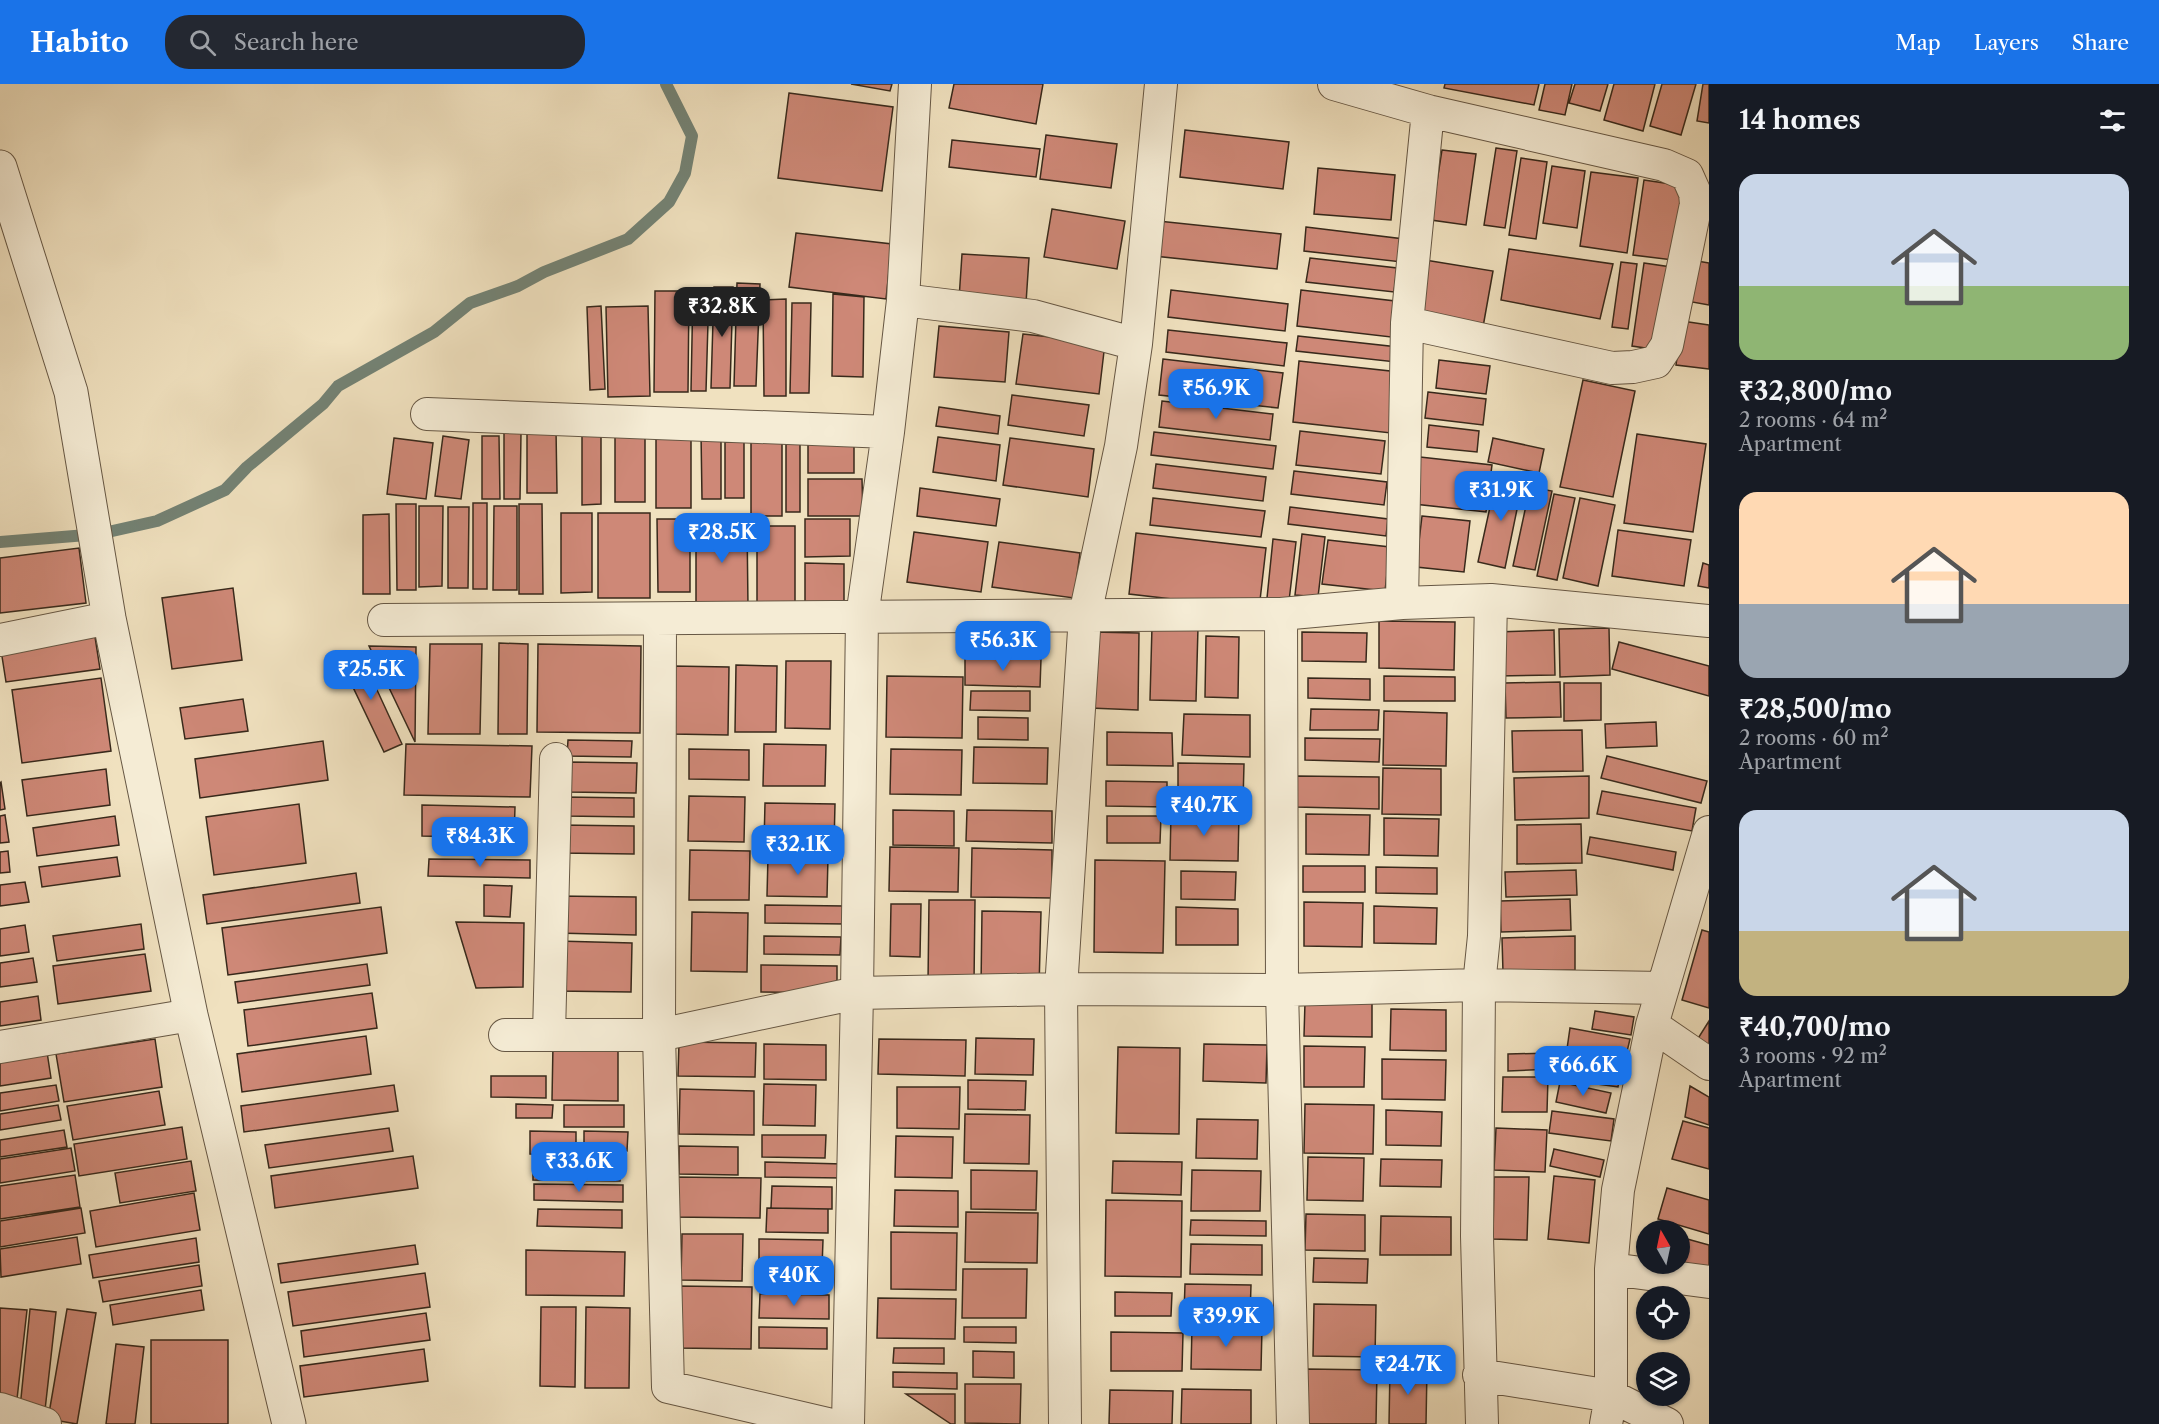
<!DOCTYPE html>
<meta charset="utf-8">
<style>
body{margin:0;font-family:"Libre Caslon Text",serif;background:#242831;color:#f1f3f6;height:100vh;display:flex;flex-direction:column;font-size:22px;white-space:nowrap}
*{box-sizing:border-box;margin:0}
p{font-size:20px;color:#9ea1a6}
.icon{flex:none;width:33px;height:33px;fill:none;stroke:currentColor;stroke-width:2;stroke-linecap:round;stroke-linejoin:round}
.map{position:relative;flex:1;overflow:hidden}
.details{display:flex;flex-direction:column;background:#171b24;width:450px}
.details>*{flex:none}
.needle{width:39px;rotate:351deg}
.tools{position:absolute;left:1636px;top:1136px;display:grid;gap:12px}
.tools a{display:grid;place-items:center;width:54px;height:54px;border-radius:50%;background:#171b24;box-shadow:0 2px 4px #0004;font-size:30px}
.price{position:absolute;translate:-50% -51px;padding:0 14px;border-radius:12px;background:#1a73e8;color:#fff;font-size:20px;line-height:39px;filter:drop-shadow(0 2px 3px #0008)}
.price::after{content:'';position:absolute;left:50%;top:36px;width:18px;height:14px;margin-left:-9px;background:inherit;clip-path:polygon(0 0,100% 0,50% 100%)}
.price.on{background:#222;color:#fff}
ul{padding:0;list-style:none}
li{display:grid;align-content:center;gap:12px;height:318px;padding:0 30px}
li span{display:grid;place-items:center;height:186px;border-radius:18px;color:#555}
li>.icon{margin-inline-start:auto}
span .icon{width:108px;height:108px;fill:#fffc;stroke-width:1}
li b{font-size:26px}
h2{display:flex;justify-content:space-between;align-items:center;height:72px;padding:0 30px;font-size:26px}
header{display:flex;align-items:center;gap:36px;box-sizing:border-box;height:84px;padding:0 30px;background:#1a73e8;color:#fff}
header strong{font-size:28px}
nav{display:flex;gap:33px;margin-inline-start:auto;font-size:21px}
.search{width:420px;height:54px;background:#242831;display:flex;align-items:center;gap:15px;box-sizing:border-box;padding:0 21px;border-radius:24px;color:#9ea1a6;font-size:22px}
main{display:flex;flex:1;min-height:0}
.map>svg:first-child{display:block}
</style>
<header>
<strong>Habito</strong>
<div class="search"><svg class="icon" aria-label="search" viewBox="0 0 24 24"><circle cx="10" cy="10" r="6"/><path d="M15 15l6 6"/></svg>Search here</div>
<nav><a>Map</a><a>Layers</a><a>Share</a></nav>
</header>
<main>
<div class="map">
<svg width="1709" height="1340" viewBox="0 0 1709 1340">
<rect width="100%" height="100%" fill="#f0e1bf"/>
<filter id="stains"><feTurbulence type="fractalNoise" baseFrequency=".00333" numOctaves="4"/><feColorMatrix values="0 0 0 0 .2 0 0 0 0 .09 0 0 0 0 .02 0 0 0 .5 -.17"/></filter>
<radialGradient id="worn" r=".72"><stop offset=".6" stop-color="#630" stop-opacity="0"/><stop offset="1" stop-color="#630" stop-opacity=".3"/></radialGradient>
<g fill="none" stroke-linecap="round" stroke-linejoin="round">
<!-- stream -->
<path stroke="#738274" stroke-width="12" d="M0,458L99,450L157,437L225,406L247,383L323,320L338,302L434,248L470,219L518,202L544,188L628,155L669,118L685,89L692,52L666,0"/>
</g>
<!-- building -->
<path fill="#ce8877" stroke="#38291b" stroke-width="1.5" d="M851,0H892L890,7Z
M954,0H1043L1036,40L949,24Z
M1445,0H1539L1534,21L1444,4Z
M1545,0H1572L1565,31L1539,26Z
M1575,0H1608L1600,27L1569,19Z
M1614,0H1655L1643,47L1604,36Z
M1662,0H1696L1681,51L1650,42Z
M1703,0H1709V39L1697,37Z
M789,9L893,23L882,107L778,94Z
M1185,46L1289,58L1283,105L1180,93Z
M1046,51L1117,60L1111,104L1040,95Z
M952,56L1040,65L1036,93L949,83Z
M1496,64L1517,67L1505,144L1484,141Z
M1442,66L1476,70L1466,141L1431,136Z
M1521,74L1547,78L1536,155L1509,151Z
M1552,82L1585,87L1577,144L1543,139Z
M1318,84L1395,91L1391,136L1314,130Z
M1591,88L1638,94L1627,169L1580,162Z
M1644,96L1684,102L1673,176L1633,171Z
M1052,125L1125,137L1117,185L1044,173Z
M1158,137L1281,150L1277,185L1154,172Z
M1306,143L1404,155L1402,178L1304,167Z
M796,149L892,160L886,215L789,203Z
M1509,165L1613,180L1600,235L1501,216Z
M962,170L1029,174L1026,219L959,215Z
M1310,174L1397,184L1394,208L1306,198Z
M1425,176L1493,187L1483,243L1418,228Z
M1697,177L1709,179V221L1692,218Z
M1621,178L1637,180L1628,245L1612,243Z
M1644,179L1671,183L1659,266L1632,262Z
M737,199L760,200L756,302H734Z
M714,203H733L730,304H711Z
M693,204H709L706,307H691Z
M1171,206L1288,220L1285,247L1168,233Z
M1301,206L1395,217L1391,253L1297,242Z
M655,207H689L688,308H654Z
M833,210L864,213L863,293L832,292Z
M786,215V312H764L763,216Z
M792,219H811L809,309H790Z
M601,222L605,305L590,306L587,223Z
M648,222L650,312L608,313L606,223Z
M1682,237L1709,241V285L1676,281Z
M939,242L1009,248L1005,298L934,293Z
M1168,246L1287,259L1284,282L1166,268Z
M1023,250L1105,259L1099,310L1016,300Z
M1298,252L1398,263L1396,278L1296,267Z
M1163,275L1283,289L1278,324L1159,311Z
M1439,276L1490,282L1486,310L1436,304Z
M1299,277L1399,288L1391,349L1293,338Z
M1583,296L1635,307L1613,413L1560,403Z
M1428,308L1486,315L1483,341L1425,334Z
M1012,311L1089,321L1084,352L1008,341Z
M1162,317L1273,330L1270,356L1159,343Z
M939,323L1000,332L998,350L936,342Z
M582,339H601V420L582,421Z
M1429,341L1479,347L1477,368L1427,363Z
M527,345H556L557,409H527Z
M751,345H782V432H751Z
M808,347H854V389H808Z
M1300,347L1385,357L1381,390L1296,381Z
M786,348H800V428H786Z
M1154,348L1276,362L1273,385L1151,371Z
M504,349H521L520,415H504Z
M701,349H721V415H702Z
M1637,350L1706,360L1693,448L1624,439Z
M443,352L469,356L461,415L435,412Z
M482,352H499L500,415H482Z
M656,352H691V424H656Z
M615,353H645V418H615Z
M938,353L1000,361L996,397L933,388Z
M394,354L433,359L426,415L387,410Z
M1010,354L1094,365L1088,413L1003,401Z
M1493,354L1544,365L1539,389L1488,378Z
M725,358H744V414H725Z
M1420,373L1492,381L1486,428L1414,420Z
M1156,380L1266,393L1263,417L1153,404Z
M1294,387L1387,398L1384,421L1291,410Z
M1497,391L1523,396L1505,484L1478,478Z
M808,395H862L863,432H808Z
M1530,403L1552,407L1535,486L1513,482Z
M920,404L1000,415L996,442L917,432Z
M1554,410L1575,414L1557,496L1537,492Z
M1153,414L1265,427L1261,453L1150,441Z
M1580,414L1615,421L1598,502L1563,494Z
M473,419H487V505H473Z
M396,420H416V506H397Z
M519,420H542L543,510H519Z
M419,422H443L442,502L419,503Z
M494,422H517V506H493Z
M448,423H469L468,504H448Z
M1290,423L1388,435L1386,452L1288,440Z
M561,429H592V508L561,509Z
M598,429H650V514H598Z
M389,430L390,510H363V431Z
M1422,432L1470,437L1464,488L1416,483Z
M657,435H690V508H658Z
M805,435H850V472L805,473Z
M747,437L748,523H696V438Z
M757,442H795V520H757Z
M1618,446L1691,456L1684,502L1612,492Z
M914,448L988,458L981,508L907,498Z
M1136,449L1266,464L1259,525L1129,510Z
M1302,450L1325,453L1318,513L1295,511Z
M1273,455L1296,458L1289,517L1267,514Z
M1328,456L1390,463L1385,507L1322,500Z
M999,458L1080,469L1074,514L992,503Z
M79,464L86,519L0,529V474Z
M805,479L844,480V524H805Z
M1703,479L1709,481V504L1698,502Z
M233,504L242,576L172,585L162,514Z
M1379,537L1455,538L1454,586L1379,584Z
M1152,542L1198,543L1196,617L1150,616Z
M1609,544L1610,591L1560,593L1559,545Z
M1554,546L1555,591L1497,592L1496,548Z
M1092,548L1139,549L1138,626L1090,624Z
M1302,548L1367,549L1366,578L1302,577Z
M1206,552L1239,553L1238,614L1205,613Z
M95,553L100,585L6,598L1,566Z
M1619,558L1709,582V612L1612,585Z
M499,559L528,560L527,650H498Z
M430,560H482L480,650H428Z
M538,560L641,562L640,649L537,648Z
M369,562L416,563L415,658Z
M359,567L402,660L384,668L340,576Z
M965,574L1041,575L1040,603L965,601Z
M786,577H831L830,645L785,644Z
M736,581L777,582L776,648H735Z
M672,582L729,583L728,651L672,650Z
M887,592L963,593L962,654L886,653Z
M1384,592L1455,593V617H1384Z
M101,594L111,667L22,679L12,606Z
M1308,594L1370,595V616L1308,614Z
M1560,598L1561,633L1506,634L1505,599Z
M1564,599H1601V636L1564,637Z
M971,607H1030V627L970,626Z
M243,615L248,647L185,655L180,624Z
M1311,625L1379,626L1378,646H1310Z
M1384,627L1447,629L1446,682L1383,681Z
M1184,630L1250,631V673L1182,671Z
M978,633L1028,634V656L978,655Z
M1656,638L1657,662L1606,664L1605,640Z
M1582,646L1583,687L1513,688L1512,647Z
M1107,648L1172,649L1173,682L1107,681Z
M1305,654L1380,655L1379,678L1305,676Z
M568,656L632,657L631,673L567,672Z
M323,657L328,696L200,714L195,675Z
M406,660L532,662L530,713L404,711Z
M764,660L826,661L825,702H763Z
M974,663L1048,664L1047,700L973,699Z
M689,665L749,666V696L689,695Z
M891,665L962,666L961,711L890,710Z
M1607,672L1707,697L1701,719L1601,694Z
M569,678L637,679L636,709L568,708Z
M1178,679L1244,680L1243,718L1178,717Z
M1383,684L1441,685V731L1382,730Z
M106,685L110,721L27,732L22,696Z
M1297,692L1379,693V725L1296,723Z
M1589,692V734L1515,736L1514,694Z
M1106,697L1167,698V723L1106,722Z
M1,698L5,725L0,726V699Z
M1602,707L1696,724L1692,747L1597,730Z
M689,712L745,713L744,758L688,757Z
M565,713L634,714V733L565,732Z
M765,719L835,720L834,761L764,760Z
M299,720L306,779L214,791L206,733Z
M422,721L515,723L514,754L422,752Z
M893,726L954,727V762L893,761Z
M967,726L1052,727V759L966,757Z
M1171,729L1239,730L1238,777L1170,776Z
M1306,730L1370,731L1369,771L1306,770Z
M5,731L9,758L0,759V732Z
M115,732L119,761L37,772L33,744Z
M1107,732H1161L1160,759H1107Z
M1384,734L1439,735L1438,772L1384,771Z
M1581,740L1582,779L1517,780V741Z
M560,741L634,742V770L560,769Z
M1590,753L1676,768L1673,786L1587,770Z
M890,763L959,764L958,808L889,807Z
M972,764L1052,766V814L971,813Z
M690,766L750,767L749,816H689Z
M8,767L10,788L0,789V768Z
M768,772L828,773L827,813L767,812Z
M117,773L120,792L42,803L39,783Z
M429,775L530,776V794L428,792Z
M1095,776L1165,777L1163,869L1094,868Z
M1303,782H1365V808H1303Z
M1376,783L1437,784V810L1376,809Z
M1576,786L1577,811L1506,813L1505,788Z
M1181,787L1236,788L1235,816L1181,815Z
M356,789L360,819L207,840L203,811Z
M25,798L29,818L0,822V801Z
M484,801L512,802L510,833L484,832Z
M556,812L636,813V851L556,849Z
M1570,815L1571,846L1501,848L1500,817Z
M929,816H975L974,899H928Z
M1304,818L1363,819L1362,863L1304,862Z
M891,820H921L920,873L890,872Z
M765,821L845,822V840L765,839Z
M1374,822L1437,824L1436,860L1374,859Z
M381,823L387,869L228,891L222,844Z
M1176,823L1238,825V861H1176Z
M982,827L1041,828L1039,904L981,903Z
M692,828L748,829L747,888L691,887Z
M456,838L524,839L523,903L476,904Z
M141,840L144,865L57,877L53,852Z
M25,841L29,868L0,872V845Z
M1702,846L1709,848V924L1682,916Z
M764,852L841,853L840,871L764,870Z
M1575,852V886L1503,888L1502,854Z
M557,857L632,859L631,908L556,907Z
M145,870L151,907L58,920L53,882Z
M33,874L37,898L0,903V879Z
M367,880L370,901L238,919L235,898Z
M761,881L837,882V909L761,908Z
M372,909L377,944L248,962L244,926Z
M38,912L41,936L0,942V918Z
M1305,918L1372,919V953L1304,952Z
M1391,925L1446,926V967L1390,966Z
M1595,927L1634,933L1631,951L1592,945Z
M1709,937V964L1697,956Z
M1570,944L1630,955L1625,976L1567,965Z
M366,952L371,990L242,1008L237,970Z
M976,954L1034,955L1033,991L975,990Z
M155,955L162,1003L64,1018L56,970Z
M879,955L966,956L965,992L878,990Z
M679,958L756,959L755,993L678,992Z
M553,960L618,961V1017L552,1016Z
M764,960L826,961V996L764,995Z
M1204,960L1267,961L1266,999L1203,997Z
M1304,962L1365,963L1364,1003H1304Z
M1118,963L1180,964L1179,1050L1116,1049Z
M47,968L51,994L0,1002V975Z
M1552,969V985L1508,987V970Z
M1566,969L1622,977L1618,1003L1562,995Z
M1382,975L1446,976L1445,1016L1382,1015Z
M491,992H546V1014L491,1013Z
M1503,993H1548L1547,1028H1502Z
M968,996L1026,997L1025,1026L968,1025Z
M1560,998L1611,1009L1606,1029L1556,1018Z
M764,1000L816,1001L815,1042L763,1041Z
M56,1001L59,1017L0,1027V1009Z
M394,1001L398,1027L244,1048L241,1022Z
M1690,1002L1709,1013V1041L1685,1033Z
M897,1003H960L959,1045L897,1044Z
M680,1005L754,1007V1051L679,1050Z
M159,1007L165,1041L73,1056L67,1022Z
M516,1020L553,1021L552,1034H516Z
M1305,1020L1374,1021L1373,1070L1304,1069Z
M58,1021L61,1036L0,1046V1030Z
M564,1021H624V1043H564Z
M1386,1026L1442,1028L1441,1062L1386,1061Z
M1552,1027L1614,1035L1611,1057L1549,1049Z
M965,1030L1030,1031L1029,1080L964,1079Z
M1197,1035L1258,1036L1257,1075L1196,1074Z
M1683,1037L1709,1044V1085L1672,1075Z
M182,1043L187,1075L79,1092L74,1060Z
M389,1044L393,1067L269,1084L265,1061Z
M1496,1044L1547,1046L1545,1088L1494,1086Z
M64,1046L67,1063L0,1073V1056Z
M530,1047L576,1048V1071L530,1070Z
M584,1047L628,1048L627,1067L584,1066Z
M762,1051H826L825,1074L762,1073Z
M896,1052L953,1053L952,1094L895,1093Z
M679,1062L738,1063V1091L679,1090Z
M71,1064L75,1087L0,1099V1075Z
M1554,1065L1604,1076L1600,1093L1550,1082Z
M413,1072L418,1104L275,1124L271,1092Z
M1308,1073L1364,1074L1363,1117L1307,1116Z
M1381,1075L1442,1076L1441,1103L1380,1102Z
M191,1077L196,1107L120,1119L115,1089Z
M533,1077L621,1078L620,1097L533,1096Z
M1113,1077L1182,1078L1181,1111L1112,1109Z
M765,1078L843,1080V1094L765,1093Z
M971,1086L1037,1087L1036,1126L971,1125Z
M1192,1086L1261,1087L1260,1127H1191Z
M75,1091L80,1123L0,1135V1102Z
M1554,1092L1595,1096L1589,1159L1548,1155Z
M672,1093L761,1094L760,1134L671,1133Z
M1494,1093H1529L1527,1156L1493,1155Z
M534,1100L623,1101V1118L534,1116Z
M772,1102L832,1103V1125L771,1124Z
M1667,1104L1709,1116V1150L1658,1135Z
M895,1106L958,1107V1143L894,1142Z
M194,1109L200,1146L96,1163L90,1127Z
M1106,1116L1182,1117L1181,1193L1105,1192Z
M81,1124L85,1149L0,1163V1137Z
M767,1124L828,1125V1149L766,1148Z
M538,1125L622,1126V1144L537,1142Z
M966,1128L1038,1129L1037,1179L965,1178Z
M1306,1130L1365,1131V1167L1305,1166Z
M1381,1132L1451,1133V1171H1380Z
M1191,1136L1266,1137V1152L1190,1151Z
M891,1148L957,1149L956,1206L891,1205Z
M682,1150H743L742,1197L681,1196Z
M77,1153L81,1180L1,1193L0,1165Z
M1680,1153L1709,1161V1189L1680,1179Z
M196,1154L199,1178L93,1194L89,1171Z
M759,1155L823,1156L822,1184L759,1183Z
M1191,1160L1262,1161V1191L1190,1190Z
M415,1161L418,1180L281,1199L278,1180Z
M526,1166L625,1168L624,1212L526,1211Z
M1314,1174L1368,1175L1367,1199L1313,1198Z
M199,1181L202,1202L103,1218L99,1197Z
M963,1185H1027L1026,1234H962Z
M766,1186L825,1187L824,1206L766,1205Z
M425,1189L430,1223L293,1242L288,1208Z
M1185,1200L1251,1201L1250,1232L1184,1230Z
M677,1202L752,1203L751,1265L677,1264Z
M201,1206L204,1226L113,1241L110,1221Z
M1115,1208L1172,1209L1171,1232H1115Z
M760,1210L829,1211V1235L759,1234Z
M878,1214L956,1215L955,1255L877,1254Z
M1314,1220L1376,1221L1375,1273L1313,1272Z
M541,1223H576L575,1303L540,1302Z
M586,1223L630,1224L629,1304H585Z
M0,1224L27,1226L17,1315L0,1313Z
M30,1225L56,1228L45,1326L20,1324Z
M67,1225L96,1229L77,1340L48,1335Z
M426,1229L430,1256L304,1273L301,1247Z
M759,1243L827,1244V1265L759,1264Z
M964,1243H1016V1259L964,1258Z
M1192,1243L1262,1244L1261,1286L1191,1285Z
M1111,1248L1183,1249L1182,1287H1111Z
M151,1256H228V1340H151Z
M116,1260L144,1263L135,1340H106Z
M894,1264H944V1280L893,1279Z
M424,1265L428,1297L304,1313L300,1282Z
M973,1267L1014,1268V1294L973,1293Z
M1390,1284H1427L1426,1340H1389Z
M1306,1285L1377,1286L1376,1340H1304Z
M893,1288L957,1289V1305L893,1303Z
M965,1300H1021L1020,1340L965,1339Z
M1182,1305L1251,1306V1340H1181Z
M1110,1306L1173,1307L1172,1340H1109Z
M906,1310H955V1340H951Z"/>
<g fill="none" stroke-linecap="round" stroke-linejoin="round">
<!-- minor casing -->
<g stroke="#665744" stroke-width="34">
<path id="minor" d="M1334,0L1428,27L1664,81L1687,91L1695,109L1696,120L1667,261L1656,278L1633,283L1612,284L1407,239
M903,216L1033,232L1136,260
M427,330L888,348
M1402,519L1407,239L1428,27
M1281,530L1282,906L1293,1340
M660,535L659,951L668,1303L828,1340
M384,536L1281,530L1402,519L1491,516L1709,537
M0,556L109,534
M1652,941L1709,980
M549,950L556,675
M505,951H659L857,909L1061,905L1282,906L1479,901L1663,904
M0,963L191,931
M1611,1185L1709,1198
M1479,1291L1611,1312L1667,1340
M0,1325L45,1340
M848,1340L857,909L862,533L888,348L903,216L915,0
M1065,1340L1061,905L1085,531L1121,362L1136,260L1161,0
M1482,1340L1477,1152L1479,901L1484,852L1491,516
M1606,1340L1611,1312V1185L1618,1106L1652,941L1709,748"/>
</g>
<!-- tertiary casing -->
<g stroke="#665744" stroke-width="35">
<path id="tertiary" d="M0,83L71,308L109,534L191,931L289,1340"/>
</g>
<!-- minor -->
<use href="#minor" stroke="#f5ecd5" stroke-width="32"/>
<!-- tertiary -->
<use href="#tertiary" stroke="#f5ecd5" stroke-width="33"/>
</g>
<rect width="100%" height="100%" filter="url(#stains)"/>
<rect width="100%" height="100%" fill="url(#worn)"/>
</svg>
<div class="tools">
<a><svg class="needle" viewBox="-14 -14 28 28"><path d="M0-13l5 13h-10z" fill="#e53935"/><path d="M0 13l5-13h-10z" fill="#9ea1a6"/></svg></a>
<a><svg class="icon" aria-label="locate" viewBox="0 0 24 24"><circle cx="12" cy="12" r="6"/><path d="M12 2v4M12 18v4M2 12h4M18 12h4"/></svg></a>
<a><svg class="icon" aria-label="layers" viewBox="0 0 24 24"><path d="M12 4l9 5-9 5-9-5zM3 14l9 5 9-5"/></svg></a>
</div>
<b class="price on" style="left:722px;top:254px">₹32.8K</b>
<b class="price" style="left:1216px;top:336px">₹56.9K</b>
<b class="price" style="left:1501px;top:438px">₹31.9K</b>
<b class="price" style="left:722px;top:480px">₹28.5K</b>
<b class="price" style="left:1003px;top:588px">₹56.3K</b>
<b class="price" style="left:371px;top:617px">₹25.5K</b>
<b class="price" style="left:1204px;top:753px">₹40.7K</b>
<b class="price" style="left:480px;top:784px">₹84.3K</b>
<b class="price" style="left:798px;top:792px">₹32.1K</b>
<b class="price" style="left:1583px;top:1013px">₹66.6K</b>
<b class="price" style="left:579px;top:1109px">₹33.6K</b>
<b class="price" style="left:794px;top:1223px">₹40K</b>
<b class="price" style="left:1226px;top:1264px">₹39.9K</b>
<b class="price" style="left:1408px;top:1312px">₹24.7K</b>
</div>
<section class="details">
<h2>14 homes<svg class="icon" aria-label="filters" viewBox="0 0 24 24"><path d="M4 7h16M4 17h16"/><circle cx="9" cy="7" r="2"/><circle cx="15" cy="17" r="2"/></svg></h2>
<ul>
<li><span style="background:linear-gradient(#c9d6e8 60%,#8fb573 0)"><svg class="icon" aria-label="home" viewBox="0 0 24 24"><path d="M3 11l9-7 9 7M6 9v11h12V9"/></svg></span><div><b>₹32,800/mo</b><p>2 rooms · 64 m²</p><p>Apartment</p></div></li>
<li><span style="background:linear-gradient(#ffd9b3 60%,#9aa5b1 0)"><svg class="icon" aria-label="home" viewBox="0 0 24 24"><path d="M3 11l9-7 9 7M6 9v11h12V9"/></svg></span><div><b>₹28,500/mo</b><p>2 rooms · 60 m²</p><p>Apartment</p></div></li>
<li><span style="background:linear-gradient(#c9d6e8 65%,#c2b280 0)"><svg class="icon" aria-label="home" viewBox="0 0 24 24"><path d="M3 11l9-7 9 7M6 9v11h12V9"/></svg></span><div><b>₹40,700/mo</b><p>3 rooms · 92 m²</p><p>Apartment</p></div></li>
</ul>
</section>
</main>
